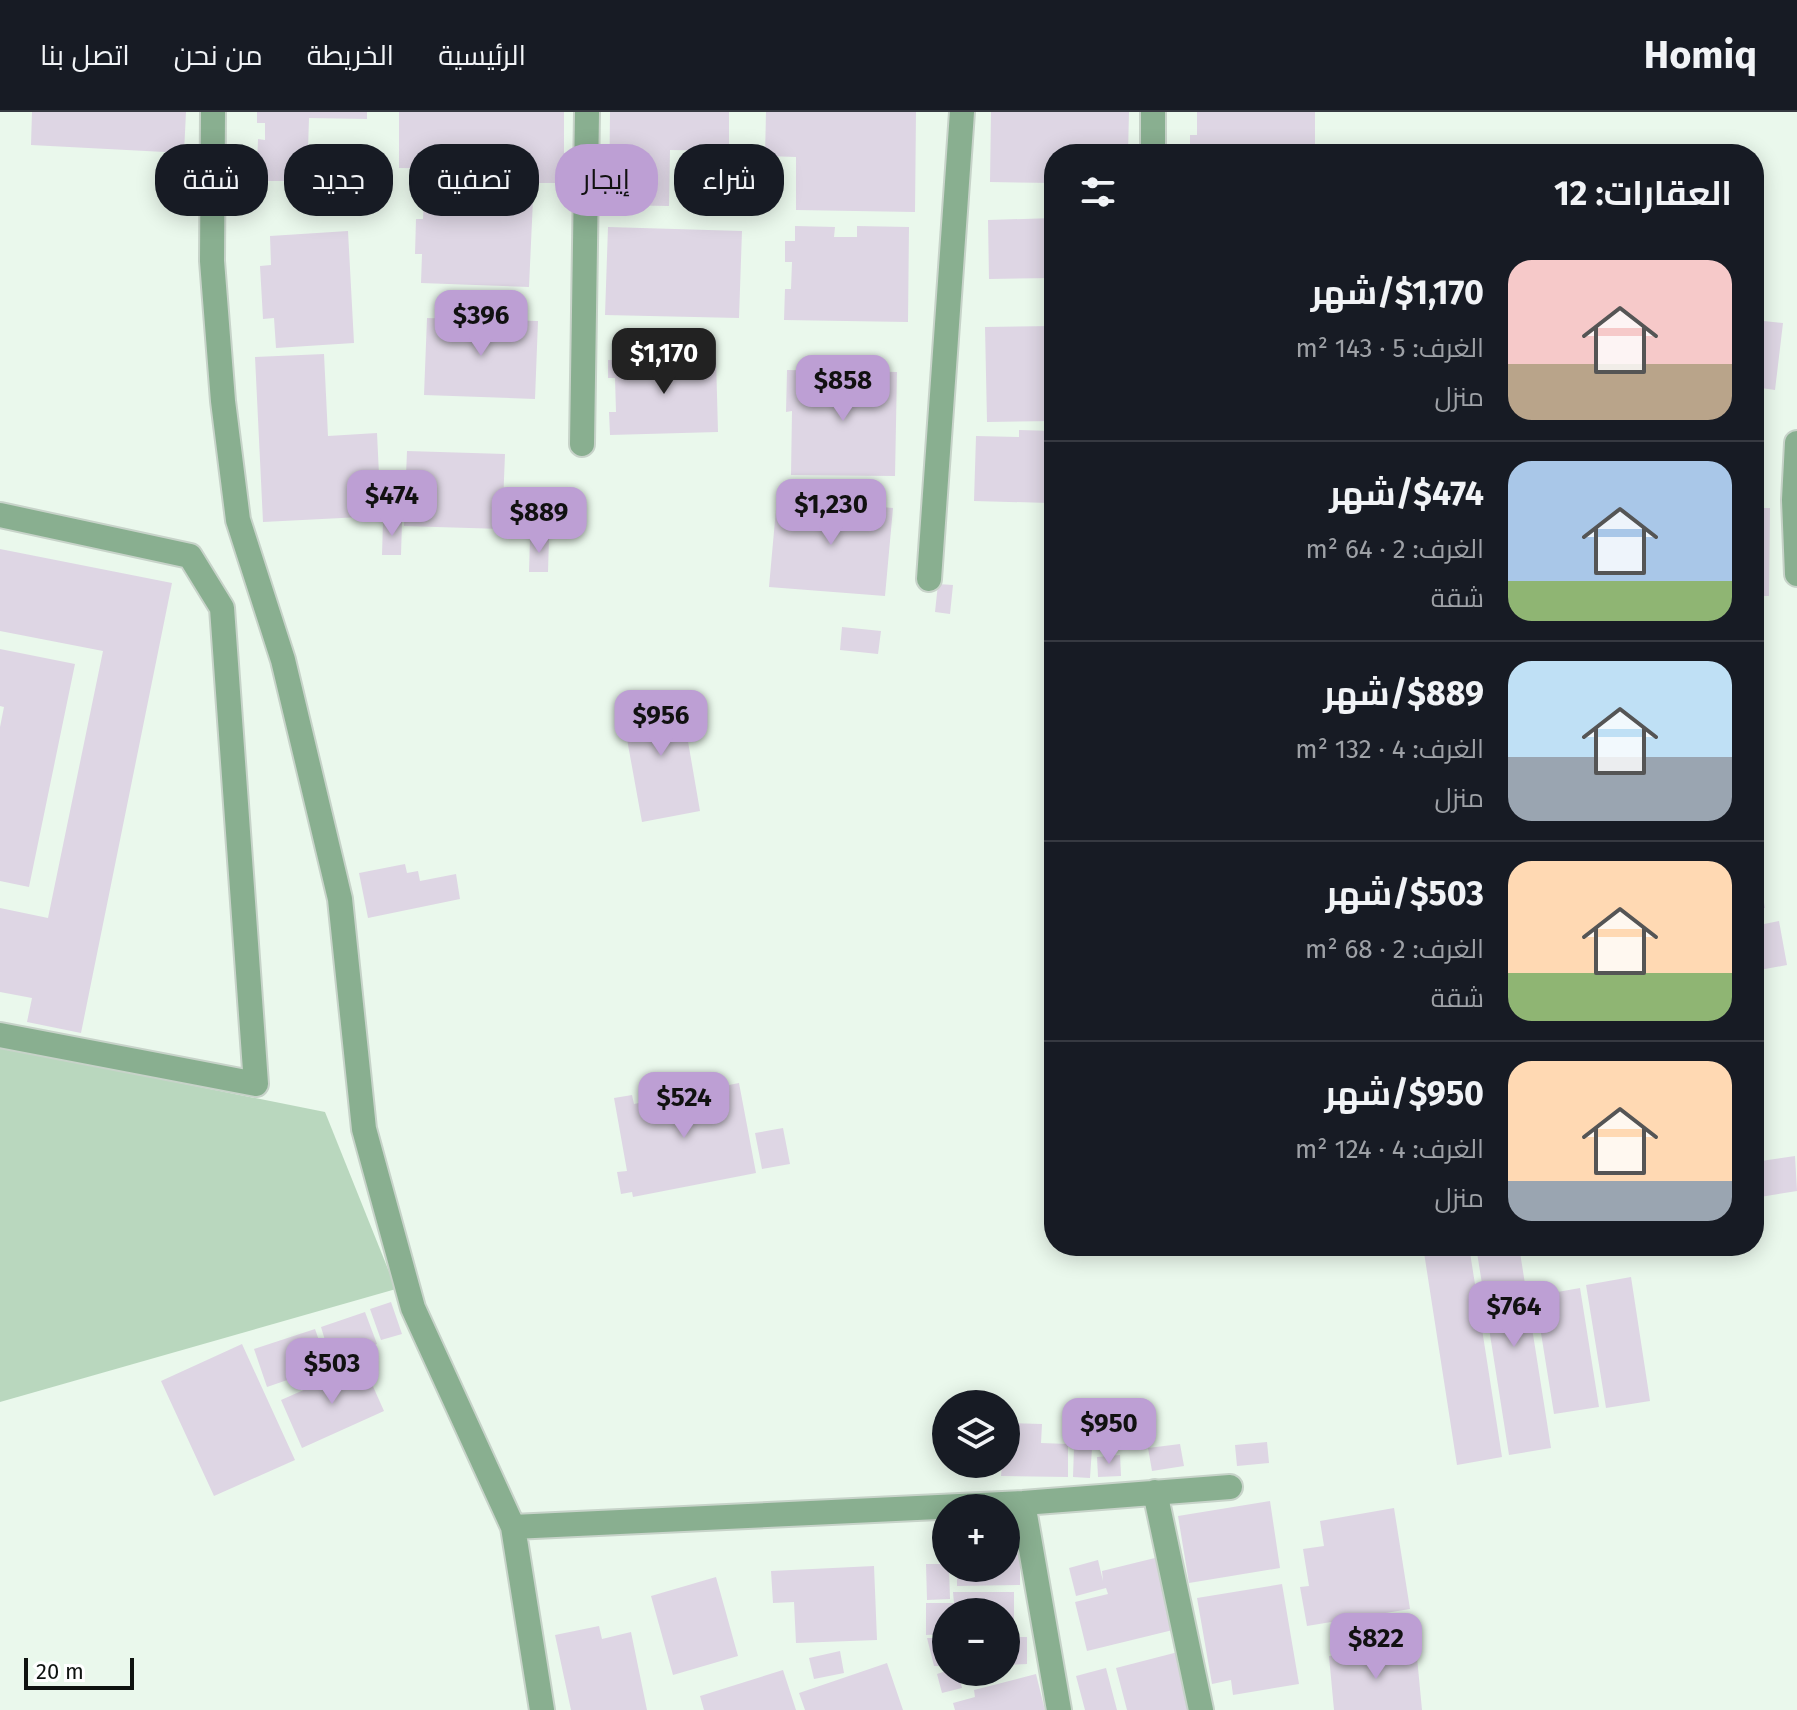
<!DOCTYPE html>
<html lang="ar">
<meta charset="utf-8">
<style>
body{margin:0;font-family:"Fira Sans",Cairo,sans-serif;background:#242831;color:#f1f3f6;direction:rtl;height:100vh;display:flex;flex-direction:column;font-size:30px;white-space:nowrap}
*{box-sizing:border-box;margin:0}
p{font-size:26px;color:#9ea1a6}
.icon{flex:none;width:44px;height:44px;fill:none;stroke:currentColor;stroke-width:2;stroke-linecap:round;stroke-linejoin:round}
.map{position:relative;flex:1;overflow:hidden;direction:ltr}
.details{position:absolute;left:1044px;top:32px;width:720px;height:1112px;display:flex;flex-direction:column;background:#171b24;border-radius:32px;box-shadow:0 4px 20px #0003;direction:rtl}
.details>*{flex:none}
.banner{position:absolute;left:24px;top:32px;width:760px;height:72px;direction:rtl;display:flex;gap:16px}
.controls{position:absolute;left:932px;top:1278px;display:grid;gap:16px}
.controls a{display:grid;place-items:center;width:88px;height:88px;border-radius:50%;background:#171b24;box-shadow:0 4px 20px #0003;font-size:40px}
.scale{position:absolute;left:24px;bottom:20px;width:110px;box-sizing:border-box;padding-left:8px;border:4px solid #0f1310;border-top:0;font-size:22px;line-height:28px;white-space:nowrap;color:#0f1310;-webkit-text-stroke:6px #fff;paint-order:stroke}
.price{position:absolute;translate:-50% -68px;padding:0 18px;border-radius:16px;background:#bd9fd4;color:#111;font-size:26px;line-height:52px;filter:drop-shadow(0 2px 4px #0008)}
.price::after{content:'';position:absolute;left:50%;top:48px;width:24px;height:18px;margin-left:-12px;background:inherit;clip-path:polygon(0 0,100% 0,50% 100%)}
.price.selected{background:#222;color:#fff}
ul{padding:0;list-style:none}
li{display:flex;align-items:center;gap:24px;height:200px;padding:0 32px}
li+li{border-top:2px solid #363941}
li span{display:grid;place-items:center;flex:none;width:224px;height:160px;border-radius:24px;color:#555}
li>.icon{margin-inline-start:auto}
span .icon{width:96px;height:96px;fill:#fffc;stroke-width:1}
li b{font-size:34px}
h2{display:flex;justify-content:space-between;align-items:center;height:96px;padding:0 32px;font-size:34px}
.tag{padding:0 28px;border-radius:32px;background:#171b24;box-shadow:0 4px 20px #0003;font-size:28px;line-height:72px}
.tag.selected{background:#bd9fd4;color:#111}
header{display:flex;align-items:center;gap:48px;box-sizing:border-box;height:112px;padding:0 40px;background:#171b24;border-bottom:2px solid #363941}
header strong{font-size:38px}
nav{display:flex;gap:44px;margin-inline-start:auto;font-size:28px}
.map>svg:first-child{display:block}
</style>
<header>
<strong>Homiq</strong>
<nav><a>الرئيسية</a><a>الخريطة</a><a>من نحن</a><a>اتصل بنا</a></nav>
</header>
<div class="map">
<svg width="1797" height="1598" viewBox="0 0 1797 1598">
<rect width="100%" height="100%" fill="#eaf8ec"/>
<!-- green -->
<path fill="#b9d7be" d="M0,935L325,1000L396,1177L0,1290Z"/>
<!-- building -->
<path fill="#ded6e4" d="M32,0H186L184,41L31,33Z
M257,0H367V7L309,6L307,69H263V54H257L258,27L265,28V11H257Z
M399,0H564V71H480L481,57L399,56Z
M610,0H729V39L670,38L669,94L609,93Z
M766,0H916L915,100L796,98V45L765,44Z
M991,0H1129L1128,42H1054V71L990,70Z
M1197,0H1315V42H1190V23H1197Z
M731,45H762L761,88L730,87Z
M424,83L457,84L456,92L484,93L485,85L533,87L529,175L421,171L422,142H415L416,107H423Z
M1054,106V166L989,167L988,108Z
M795,114L835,115L834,125H857V114L909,115L908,210L784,208L785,177H791L792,150H785V129H795Z
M608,115L742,119L739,206L605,203Z
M348,119L354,231L276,236L274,206L263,207L260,154L271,153L270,124Z
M427,206L538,209L535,287L424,283Z
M1754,208L1783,211L1775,278L1754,275Z
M1054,214V309L987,310L985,215Z
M324,242L328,324L377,321L381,404L263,410L255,245Z
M716,246L718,320L610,323L609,300H616L615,266H608V248Z
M787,258L897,260L895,364L791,363L792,299L786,300Z
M1019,318L1054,319V356L1050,355L1049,391L974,389L976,324L1019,325Z
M407,339L505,342L502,417L404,414Z
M777,386L893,396L885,484L769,475Z
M1754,396H1770L1769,484H1754Z
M383,409L402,410L401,443H382Z
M530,426H549L548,460H529Z
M0,437L172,471L81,921L27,910L32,886L0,880V796L48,806L103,539L0,519Z
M938,472L953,473L950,502L935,500Z
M842,515L881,519L878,542L840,538Z
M0,537L75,552L29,775L0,769V615L4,595L0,594Z
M680,583L700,699L642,710L621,594Z
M405,752L407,761L418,759L420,769L456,762L460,787L368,806L359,761Z
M1754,755H1757L1765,796L1754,798Z
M1779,809L1787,853L1754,859V814Z
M739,971L756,1061L633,1085L632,1080L621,1082L617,1060L627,1059L614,986L632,983L634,992Z
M783,1016L790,1052L762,1057L755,1021Z
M1795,1044L1797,1079L1754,1086V1050Z
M1423,1134H1469L1502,1345L1457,1353Z
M1476,1134H1519L1551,1336L1509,1343Z
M1631,1165L1650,1289L1606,1296L1586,1173Z
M1580,1176L1599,1295L1554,1302L1535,1184Z
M391,1190L402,1222L381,1228L370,1197Z
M365,1200L377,1232L331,1248L321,1215Z
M315,1217L328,1254L267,1275L254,1237Z
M242,1232L295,1348L214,1384L161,1269Z
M363,1252L384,1299L302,1336L281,1288Z
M1006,1311L1042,1312L1041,1331L1068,1332V1365L1001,1364L1002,1352H1006Z
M1267,1330L1269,1351L1237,1354L1235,1333Z
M1180,1332L1184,1354L1152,1359L1148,1336Z
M1074,1335L1092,1336L1090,1366L1073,1365Z
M1120,1343L1121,1364L1098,1365L1097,1345Z
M1270,1389L1280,1456L1189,1471L1178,1404Z
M1394,1396L1410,1497L1307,1514L1300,1475L1309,1474L1303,1437L1324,1434L1320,1409Z
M1006,1435H1020V1473L957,1474V1456H1006Z
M1159,1445L1177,1517L1087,1539L1075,1490L1108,1482L1106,1476L1076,1484L1069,1456L1098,1448L1103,1469L1102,1459Z
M926,1452H946V1456H949L950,1487L927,1488Z
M874,1454L877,1528L796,1531L794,1490L773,1491L771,1459Z
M716,1465L738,1544L673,1563L651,1484Z
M1282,1472L1299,1572L1233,1583L1231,1568L1212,1572L1197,1486Z
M953,1480H1014V1521H1006V1500H946V1522L926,1523V1491H954Z
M599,1514L602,1527L631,1520L647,1598H571L555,1523Z
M1006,1525H1027V1552L1006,1553Z
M927,1526H946V1554H934Z
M1416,1535L1422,1598H1334L1329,1544Z
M840,1539L844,1561L814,1567L809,1546Z
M1178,1540L1192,1598H1127L1116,1556Z
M887,1551L903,1598H805L799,1581Z
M1106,1556L1117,1598H1085L1076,1564Z
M783,1558L796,1598H704L700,1584Z
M946,1559L958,1560L962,1576L942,1581L937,1562Z
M1036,1562L1045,1598H955L953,1591L975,1585L974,1578Z"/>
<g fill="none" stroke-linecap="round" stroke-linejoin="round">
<!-- minor casing -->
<g stroke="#c7d3c9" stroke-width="28">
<path id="minor" d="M213,0L212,149L223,289L238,408L283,548L340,787L364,1017L413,1196L513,1415L542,1598
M1153,0V42
M1797,331L1794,388L1797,462
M582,332L587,0
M0,403L190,444L222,496L256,972L0,923
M929,467L962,0
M1155,1380L1201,1598
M1023,1391L1059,1598
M513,1415L1023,1391L1230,1375"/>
</g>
<!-- minor -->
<use href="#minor" stroke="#89af90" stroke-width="24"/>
</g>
</svg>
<div class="controls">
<a><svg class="icon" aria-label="layers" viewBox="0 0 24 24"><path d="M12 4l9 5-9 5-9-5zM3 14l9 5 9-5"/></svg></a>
<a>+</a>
<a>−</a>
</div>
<div class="scale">20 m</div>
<b class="price" style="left:481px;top:246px">$396</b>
<b class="price selected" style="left:664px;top:284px">$1,170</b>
<b class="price" style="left:843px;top:311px">$858</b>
<b class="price" style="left:392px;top:426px">$474</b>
<b class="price" style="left:831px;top:435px">$1,230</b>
<b class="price" style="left:539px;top:443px">$889</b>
<b class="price" style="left:661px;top:646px">$956</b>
<b class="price" style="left:684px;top:1028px">$524</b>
<b class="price" style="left:1514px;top:1237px">$764</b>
<b class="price" style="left:332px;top:1294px">$503</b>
<b class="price" style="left:1109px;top:1354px">$950</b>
<b class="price" style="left:1376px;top:1569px">$822</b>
<div class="banner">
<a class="tag">شراء</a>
<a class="tag selected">إيجار</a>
<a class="tag">تصفية</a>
<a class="tag">جديد</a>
<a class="tag">شقة</a>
</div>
<section class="details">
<h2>العقارات: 12<svg class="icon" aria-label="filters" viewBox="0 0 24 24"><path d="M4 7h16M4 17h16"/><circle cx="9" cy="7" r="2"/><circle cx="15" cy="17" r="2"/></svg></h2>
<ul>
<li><span style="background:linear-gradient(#f6c9c9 65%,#b9a48a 0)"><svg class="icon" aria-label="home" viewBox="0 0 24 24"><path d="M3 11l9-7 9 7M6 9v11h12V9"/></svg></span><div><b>$1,170/شهر</b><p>الغرف: 5 · 143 m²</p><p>منزل</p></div></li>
<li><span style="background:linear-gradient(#a9c7e8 75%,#8fb573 0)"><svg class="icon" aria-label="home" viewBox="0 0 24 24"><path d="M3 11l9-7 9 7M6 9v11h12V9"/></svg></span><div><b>$474/شهر</b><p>الغرف: 2 · 64 m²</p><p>شقة</p></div></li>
<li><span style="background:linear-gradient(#bfe0f5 60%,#9aa5b1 0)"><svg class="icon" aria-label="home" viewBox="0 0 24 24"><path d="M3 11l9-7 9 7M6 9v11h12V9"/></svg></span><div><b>$889/شهر</b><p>الغرف: 4 · 132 m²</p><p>منزل</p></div></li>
<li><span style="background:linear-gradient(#ffd9b3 70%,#8fb573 0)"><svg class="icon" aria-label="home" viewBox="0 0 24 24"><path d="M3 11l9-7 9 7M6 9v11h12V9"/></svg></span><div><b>$503/شهر</b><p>الغرف: 2 · 68 m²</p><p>شقة</p></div></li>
<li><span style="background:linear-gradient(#ffd9b3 75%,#9aa5b1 0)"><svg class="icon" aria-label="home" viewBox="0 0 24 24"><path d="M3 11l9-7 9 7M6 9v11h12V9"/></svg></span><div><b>$950/شهر</b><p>الغرف: 4 · 124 m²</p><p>منزل</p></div></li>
</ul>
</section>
</div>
